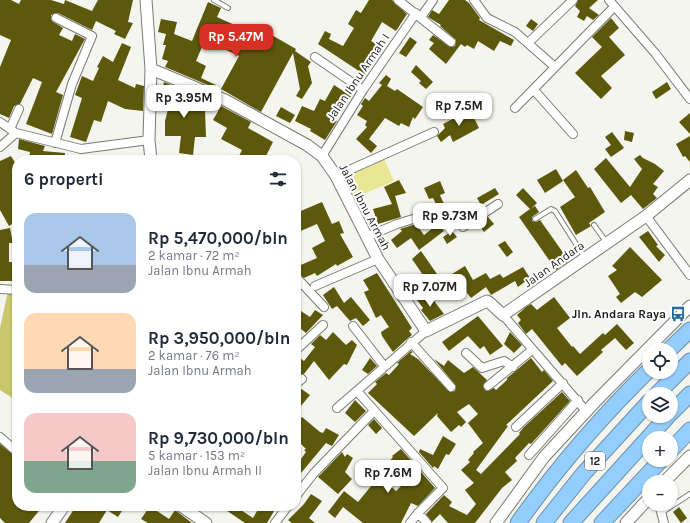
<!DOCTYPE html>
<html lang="id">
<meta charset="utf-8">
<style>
body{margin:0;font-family:Karla,sans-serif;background:#f2f2f3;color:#1f2937;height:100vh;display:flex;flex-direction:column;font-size:15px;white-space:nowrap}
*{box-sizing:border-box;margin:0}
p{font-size:13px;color:#747a83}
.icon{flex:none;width:22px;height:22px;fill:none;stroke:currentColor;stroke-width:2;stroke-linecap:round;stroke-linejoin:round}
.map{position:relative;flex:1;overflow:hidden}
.panel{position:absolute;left:12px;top:155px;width:289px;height:356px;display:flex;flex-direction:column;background:#fff;border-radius:16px;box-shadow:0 1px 3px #0004}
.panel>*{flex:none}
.fabs{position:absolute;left:642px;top:343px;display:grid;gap:8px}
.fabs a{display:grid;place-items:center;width:36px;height:36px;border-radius:50%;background:#fff;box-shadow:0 1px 3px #0004;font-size:20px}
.price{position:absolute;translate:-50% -34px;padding:0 9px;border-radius:8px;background:#fff;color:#222;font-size:13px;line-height:26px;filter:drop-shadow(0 1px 2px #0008)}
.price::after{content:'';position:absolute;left:50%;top:24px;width:12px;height:9px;margin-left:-6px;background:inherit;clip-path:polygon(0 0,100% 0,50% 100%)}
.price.active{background:#d93025;color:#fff}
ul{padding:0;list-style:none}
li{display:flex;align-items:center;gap:12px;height:100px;padding:0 12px}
li span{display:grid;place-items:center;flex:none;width:112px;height:80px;border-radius:12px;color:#555}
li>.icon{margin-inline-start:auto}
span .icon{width:48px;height:48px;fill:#fffc;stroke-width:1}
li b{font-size:17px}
h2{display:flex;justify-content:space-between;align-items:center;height:48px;padding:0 12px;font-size:17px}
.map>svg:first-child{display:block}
</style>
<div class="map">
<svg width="690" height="523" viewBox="0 0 690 523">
<rect width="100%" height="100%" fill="#f5f5ef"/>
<!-- green -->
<path fill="#e8e793" d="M384,159L394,181L354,198L346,177Z"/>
<!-- forest -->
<path fill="#c9c76b" d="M8,291L17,293V401L0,390V328Z"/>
<!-- building -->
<path fill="#5c590c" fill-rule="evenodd" d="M0,0H11L19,4L21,0H51L64,4L65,0L92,11L98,0H133L128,22L133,23L125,39L114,34L116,31L96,21L92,30L58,13L51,15L52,21L63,28L59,35L72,41L75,34L85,39L56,92L63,95L52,134L26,124L42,82L33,78L20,104L14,106L9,118L0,114V67L11,40L0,35Z
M369,0H392L407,14L396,31L382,22L371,41L376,44L366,62L371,65L365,75L318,44L325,31L331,34L329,39L343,46L354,28L348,24L356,10L361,13Z
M449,0H465L469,3L480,18L479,20L514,40L511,46L500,41L494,51L478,41L474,49L467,45L465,47L461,44L446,64L429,49L434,43L429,40L433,35L451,47L455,46L456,40L440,26L441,25L428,17L432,10L439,14Z
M578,0H598L589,8L599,15L593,20L587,16L584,21L577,17L580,11L575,6Z
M208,2L221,8L217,17L252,33L256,26L296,49L295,51L311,62L308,66L312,83L302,99L296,96L300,89L293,53L261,112L221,89L239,56L222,48L229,33L211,26L196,61L206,66L201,78L216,85L215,88L165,67L168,61L162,59L166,45H163L166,34L158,32L161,19L177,22L174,34L192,41Z
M611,18L619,28L609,37L625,55L601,76L612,88L601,99L575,73L602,47L592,37Z
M531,19L538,24L533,31L526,26Z
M410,37L417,42L406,57L399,53Z
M122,43L131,47L118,80L135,88L136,84L144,86L143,111L125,109L108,101L101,122L94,120L86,142L70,137L82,98L75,95L82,76L93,81L99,68L97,67L103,56L113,62Z
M416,65L433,82L426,89L419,83L421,81L411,72Z
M386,75L391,79L387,86L395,91L397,89L423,107L415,119L413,117L409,127L401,123L399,126L385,118L369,139L377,146L371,153L356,139L367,127L365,125L367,121L357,115L363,106L361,104L365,98L369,101L382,85L379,83Z
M164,82L189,93L187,100L205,109L206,137H195L193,155L179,153L181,136H165V121L171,98L161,96Z
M667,82L671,89L656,99L652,92Z
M334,85L351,96L344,107L340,105L333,119L337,121L325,140L310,131L311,129L295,121L302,106L314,111L320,99L325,101Z
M221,106L251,122L248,128L273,142L264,160H237L242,150L221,139L227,128L213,120Z
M281,107L295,115L290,123L276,116Z
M470,110L479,128L453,142L450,135L441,142L437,136L445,128L443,124Z
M690,113V134L679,122Z
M625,131L634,133L632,142L624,140Z
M612,132L624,148L611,157L605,149L611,145L605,137Z
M690,136V162L685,156L683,157L676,144Z
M19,139L45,146L43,151L65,153L64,160H29L30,152L18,149Z
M640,155L643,158L655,164L664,171L653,184L658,187L653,194L657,198L643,209L631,195L621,203L594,169L606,158L630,187L642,169L634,159Z
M11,156L17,166V221L9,226L0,210V161Z
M556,169L563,181L545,193L537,180Z
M576,170L588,188L590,187L605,212L589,223L591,226L576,235L560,207L575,197L563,180Z
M399,180L406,193L395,196L401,217L378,224L373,209L392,204L384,187Z
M440,181L445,193L440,195L444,204L437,206L433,198L429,199L424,188Z
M495,188L499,194L481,205L477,198Z
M523,188L537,203L531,209L535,206L539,212L532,217V221L536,222L540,220L569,261L556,270L519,217L530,209L516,195Z
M322,202L332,224L339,221L344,233L340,234L353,257L337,266L336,264L317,276L315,273L304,278L296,272V267L317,258L312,248L325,241L317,224L296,233V213Z
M488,217L494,224L484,232L478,224Z
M416,224L424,235L438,224L444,231L419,250L411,238L397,248L391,240L402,231L400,229Z
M10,228L13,243H9V262H17V281H0V230Z
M452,231L457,237L447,244L443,237Z
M648,231L658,245L656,246L665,255L659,262L639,237Z
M505,241L513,252L507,257L498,245Z
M630,247L662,280L642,297L635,292L621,303L616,297L620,294L608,276L617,270L612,266Z
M421,251L437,274L427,281L412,259Z
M465,266L473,280L486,273L490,279L500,274L503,278L523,267L530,278L518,287L515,281L491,295L486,287L471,298L452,274Z
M377,273L412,328L409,331L412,335L408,338L393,352L382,336L381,332L389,327L381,315L376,318L364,292L369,290L363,280Z
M334,287L344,303L351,297L370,320L363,326L356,318L350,321L337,306L332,309L323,295Z
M428,293L444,314L430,321L421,310L423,308L417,300Z
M554,297L570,318L557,328L572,347L573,346L580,354L603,333L605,335L617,324L634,343L626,350L615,338L601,350L603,352L577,376L565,363L562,366L532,329L526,334L518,323L521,320L517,315L526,307L531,304L537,310Z
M315,310L323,315L306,333L296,325V318L301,311L310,317Z
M478,316L503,346L490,355L484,346L480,349L468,336L449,351L442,342Z
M333,332L346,345L352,340L357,345L347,365L344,364L329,380L314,361L304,374L296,377V355L304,361L315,347L311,344L320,335L326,340Z
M510,332L522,345L514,353L504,344Z
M411,351L413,352L410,354L418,359L450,392L455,391L456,386L434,359L444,366L448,360L464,373L473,367L487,380L483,386L486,391L494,388L496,390L507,380V378L531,358L542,372L544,370L553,381L506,425L508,426L476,470L481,474L520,434L519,433L524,427L562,392L570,401L531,444L529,443L515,458L517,461L505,472L512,480L502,488L475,523H448L440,514L432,522L426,514L444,495L452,502L449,506L467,515L476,504L465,490L474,483L461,470L470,462L468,460L474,453L473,452L483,443L468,423L478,414L469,404L457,412L466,422L461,427L459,425L451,432L437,416L438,413L414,436L368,393L377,384L375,382L386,373L389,375L399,364L397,363Z
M370,358L377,366L368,374L362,370Z
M300,388L310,395L296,412V389Z
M355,400L366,411L355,422L345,413Z
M302,417L320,432L323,433L326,428L339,435L332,446L326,443L296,479V466L306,452L304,450L306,449L296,439V422Z
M374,419L382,428L376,434L368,425Z
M443,436L456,444L449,455L446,454L438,469L434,466L433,468L419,452L420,449L433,455Z
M0,444L17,457V506H43L29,523H5L0,518Z
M401,449L435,488L418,506L411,503L401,523H363L343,507L335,518L328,512L344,491L358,502L372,485L371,484L393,457L392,456ZM397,468L407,480L396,491L385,481Z
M342,452L345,457L347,454L353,458L345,472L352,479L338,494L318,477Z
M311,494L322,501L309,518L315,523H292L288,520L304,504Z
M76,506H125L118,517L107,510L99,523H65Z
M150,506L158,509L157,511L169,519L175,510L192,523H148L141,519Z
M220,506H235L253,518L260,506H277L267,523H245Z
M679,507L687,518L681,523L673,512Z"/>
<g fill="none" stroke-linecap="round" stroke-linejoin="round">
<!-- lane casing -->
<g stroke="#7a7a75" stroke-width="6">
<path id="lane" d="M214,0L228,8
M535,219L551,209L555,211L585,258
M594,225L607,243
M661,513L690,494"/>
</g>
<!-- street casing -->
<g stroke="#7a7a75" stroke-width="10">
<path id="street" d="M398,0L451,42
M474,0L487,18L515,32L555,67
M609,0L655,53L690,99
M421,17L433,0
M528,43L573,0
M315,57L363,90
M534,90L573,134
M515,108L614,7
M0,122L16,133L81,149L149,140
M10,129L19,109
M55,143L72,84L92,36L56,18
M0,147L16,133
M322,156L363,90L416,13
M336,176L434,132
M646,216L690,275
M366,237L397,224L445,209L453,212L463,227L498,204
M296,277L324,307
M315,286L378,259
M0,289L17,290
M503,315L586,411
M353,326L384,366
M411,342L451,387
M296,350L323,325
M466,353L482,368L504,361L513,367
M296,384L302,379
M488,386L532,350
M357,391L443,488L418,513L427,523
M337,408L426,331
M516,427L563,383
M0,437L17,452
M529,455L578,400
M296,496L314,473L374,411
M659,504L664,523
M275,523L288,506
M410,523L418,513"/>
</g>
<!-- secondary casing -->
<g stroke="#7a7a75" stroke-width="13">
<path id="secondary" d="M146,0L151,69L149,140L151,160
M151,69L225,100L307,145L322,156L336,176L378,259L426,331L487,301L490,303L503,315L646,216L690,180
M664,482L690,456
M181,506L206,523
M52,523L64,506
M496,523L544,457L595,402L690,306
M626,523L649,498"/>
</g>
<!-- highway casing -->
<g stroke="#6a90ae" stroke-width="17">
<path id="highway" d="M669,350L690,330
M657,394L690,361
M671,413L690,394
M671,450L690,430
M518,523C557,468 601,417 649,370
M544,523L584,473L649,402
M571,523L668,416
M602,523L661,460"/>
</g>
<!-- lane -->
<use href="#lane" stroke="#fff" stroke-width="4"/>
<!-- street -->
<use href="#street" stroke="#fff" stroke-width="8"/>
<!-- secondary -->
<use href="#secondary" stroke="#fff" stroke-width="11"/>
<!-- highway -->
<use href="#highway" stroke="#94cefe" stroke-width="15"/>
</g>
<!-- icons -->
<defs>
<g id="bus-bare" transform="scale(1.2)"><path d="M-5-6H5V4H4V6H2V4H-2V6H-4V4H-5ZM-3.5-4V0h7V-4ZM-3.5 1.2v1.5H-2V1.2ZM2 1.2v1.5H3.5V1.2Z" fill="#216a9e" stroke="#fff" stroke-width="2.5" paint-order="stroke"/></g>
</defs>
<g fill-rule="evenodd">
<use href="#bus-bare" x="678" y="314"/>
</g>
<g text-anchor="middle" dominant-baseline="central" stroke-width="4" stroke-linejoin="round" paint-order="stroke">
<!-- shield labels -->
<rect fill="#fff" stroke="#60605f" stroke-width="1" x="585" y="452" width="20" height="18" rx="3"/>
<g font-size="11" font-weight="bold" fill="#1c1c1a">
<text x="595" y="461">12</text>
</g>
<!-- street labels -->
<g font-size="12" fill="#1c1c1a" stroke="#fff">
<text transform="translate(358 77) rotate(-56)">Jalan Ibnu Armah I</text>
<text transform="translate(365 207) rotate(62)">Jalan Ibnu Armah</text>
<text transform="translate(554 264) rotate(-35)">Jalan Andara</text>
</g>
<!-- poi labels -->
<g font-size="12" font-weight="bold" fill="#1c1c1a" stroke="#fff" text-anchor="end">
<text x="666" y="314">Jln. Andara Raya</text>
</g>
</g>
</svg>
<div class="fabs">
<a><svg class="icon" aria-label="locate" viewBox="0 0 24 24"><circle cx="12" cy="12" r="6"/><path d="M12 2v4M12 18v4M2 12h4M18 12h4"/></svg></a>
<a><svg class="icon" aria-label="layers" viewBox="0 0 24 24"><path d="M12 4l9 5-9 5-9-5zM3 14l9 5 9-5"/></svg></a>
<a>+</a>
<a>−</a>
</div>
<b class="price active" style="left:236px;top:58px">Rp 5.47M</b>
<b class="price" style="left:184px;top:119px">Rp 3.95M</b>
<b class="price" style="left:459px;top:127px">Rp 7.5M</b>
<b class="price" style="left:450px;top:237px">Rp 9.73M</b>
<b class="price" style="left:430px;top:308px">Rp 7.07M</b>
<b class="price" style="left:388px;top:494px">Rp 7.6M</b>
<section class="panel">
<h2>6 properti<svg class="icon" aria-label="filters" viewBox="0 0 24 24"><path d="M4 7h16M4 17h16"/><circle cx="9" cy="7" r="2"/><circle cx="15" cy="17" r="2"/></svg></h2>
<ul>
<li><span style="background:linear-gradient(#a9c7e8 65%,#9aa5b1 0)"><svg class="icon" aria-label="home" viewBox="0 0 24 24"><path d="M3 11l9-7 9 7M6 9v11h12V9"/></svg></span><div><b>Rp 5,470,000/bln</b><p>2 kamar · 72 m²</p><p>Jalan Ibnu Armah</p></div></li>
<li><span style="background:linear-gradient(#ffd9b3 70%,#9aa5b1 0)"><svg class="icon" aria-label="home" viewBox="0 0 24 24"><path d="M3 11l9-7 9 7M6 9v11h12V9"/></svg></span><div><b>Rp 3,950,000/bln</b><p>2 kamar · 76 m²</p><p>Jalan Ibnu Armah</p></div></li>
<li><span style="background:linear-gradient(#f6c9c9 60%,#7fa58c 0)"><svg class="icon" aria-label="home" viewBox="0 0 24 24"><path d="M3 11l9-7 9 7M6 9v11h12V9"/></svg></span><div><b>Rp 9,730,000/bln</b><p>5 kamar · 153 m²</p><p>Jalan Ibnu Armah II</p></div></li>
</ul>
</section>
</div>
